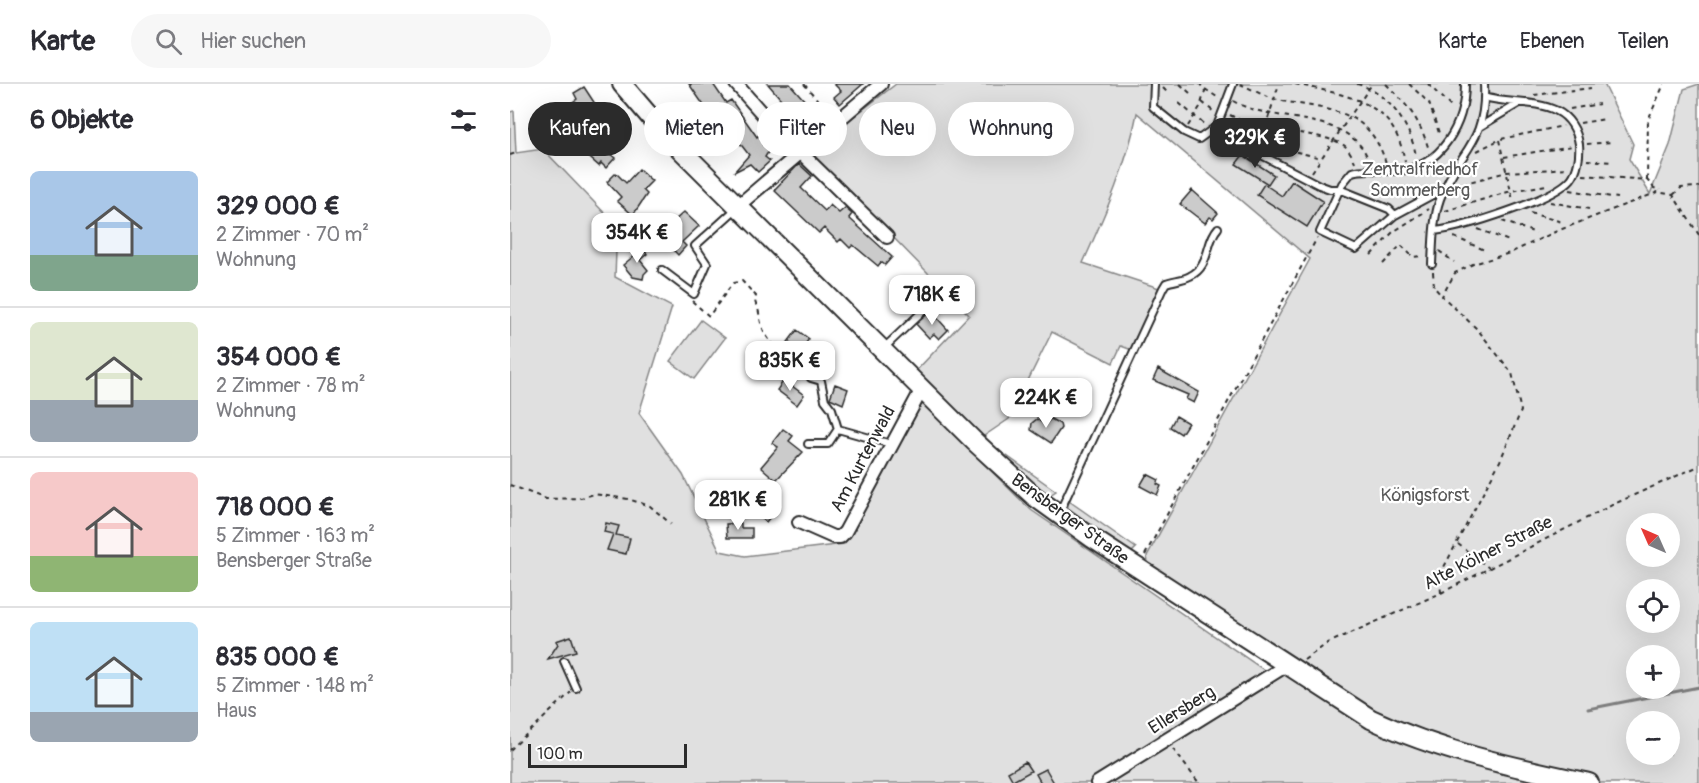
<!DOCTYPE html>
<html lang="de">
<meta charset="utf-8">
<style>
body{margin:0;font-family:Pangolin,sans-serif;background:#f7f7f7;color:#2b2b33;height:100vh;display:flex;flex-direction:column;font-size:22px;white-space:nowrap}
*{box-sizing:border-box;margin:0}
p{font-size:20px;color:#7c7c81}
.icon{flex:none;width:33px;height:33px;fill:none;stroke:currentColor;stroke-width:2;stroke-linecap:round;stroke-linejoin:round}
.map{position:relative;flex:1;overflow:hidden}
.sheet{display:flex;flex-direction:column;background:#fff;width:510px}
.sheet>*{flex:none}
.hud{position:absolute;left:18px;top:18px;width:570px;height:54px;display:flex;gap:12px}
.needle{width:39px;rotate:315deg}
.buttons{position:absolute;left:1116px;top:429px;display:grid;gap:12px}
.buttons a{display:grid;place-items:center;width:54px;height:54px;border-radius:50%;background:#fff;box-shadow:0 6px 24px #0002;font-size:30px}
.scale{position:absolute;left:18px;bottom:15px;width:159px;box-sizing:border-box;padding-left:6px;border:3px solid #2b2b2b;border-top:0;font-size:16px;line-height:21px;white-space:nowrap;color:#2b2b2b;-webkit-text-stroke:4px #fff;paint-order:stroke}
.price{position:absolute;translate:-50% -51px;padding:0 14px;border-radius:12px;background:#fff;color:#222;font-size:20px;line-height:39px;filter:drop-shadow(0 2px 3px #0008)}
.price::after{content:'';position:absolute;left:50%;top:36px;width:18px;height:14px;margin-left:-9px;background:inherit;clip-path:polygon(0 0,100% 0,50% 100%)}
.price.current{background:#2b2b2b;color:#fff}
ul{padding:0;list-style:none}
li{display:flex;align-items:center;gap:18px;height:150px;padding:0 30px}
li+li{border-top:2px solid #e1e1e2}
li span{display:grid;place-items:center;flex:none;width:168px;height:120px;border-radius:9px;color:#555}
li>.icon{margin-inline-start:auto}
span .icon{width:72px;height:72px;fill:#fffc;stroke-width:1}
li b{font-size:26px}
h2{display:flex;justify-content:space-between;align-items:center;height:72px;padding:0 30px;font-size:26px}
.tag{padding:0 21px;border-radius:27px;background:#fff;box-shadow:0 6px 24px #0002;font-size:21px;line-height:54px}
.tag.current{background:#2b2b2b;color:#fff}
header{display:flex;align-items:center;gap:36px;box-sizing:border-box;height:84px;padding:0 30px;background:#fff;border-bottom:2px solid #e1e1e2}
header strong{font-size:28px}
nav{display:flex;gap:33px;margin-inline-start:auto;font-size:21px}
.search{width:420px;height:54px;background:#f7f7f7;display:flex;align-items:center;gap:15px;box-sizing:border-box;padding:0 21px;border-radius:33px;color:#7c7c81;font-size:22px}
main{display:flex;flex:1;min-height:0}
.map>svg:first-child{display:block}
</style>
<header>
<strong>Karte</strong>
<div class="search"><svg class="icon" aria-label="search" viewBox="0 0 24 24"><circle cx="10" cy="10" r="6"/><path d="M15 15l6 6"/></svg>Hier suchen</div>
<nav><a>Karte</a><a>Ebenen</a><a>Teilen</a></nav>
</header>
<main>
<section class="sheet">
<h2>6 Objekte<svg class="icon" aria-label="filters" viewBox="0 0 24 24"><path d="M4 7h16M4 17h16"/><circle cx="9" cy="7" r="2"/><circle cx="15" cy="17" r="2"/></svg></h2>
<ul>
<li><span style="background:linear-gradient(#a9c7e8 70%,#7fa58c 0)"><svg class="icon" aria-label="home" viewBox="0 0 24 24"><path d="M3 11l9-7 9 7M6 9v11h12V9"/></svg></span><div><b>329 000 €</b><p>2 Zimmer · 70 m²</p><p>Wohnung</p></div></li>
<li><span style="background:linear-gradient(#dfe7d0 65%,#9aa5b1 0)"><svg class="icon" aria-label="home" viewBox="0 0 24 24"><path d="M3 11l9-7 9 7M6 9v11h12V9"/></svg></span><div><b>354 000 €</b><p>2 Zimmer · 78 m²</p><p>Wohnung</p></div></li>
<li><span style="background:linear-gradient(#f6c9c9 70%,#8fb573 0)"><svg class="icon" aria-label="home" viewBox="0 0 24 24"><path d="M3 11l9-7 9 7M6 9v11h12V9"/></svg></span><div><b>718 000 €</b><p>5 Zimmer · 163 m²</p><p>Bensberger Straße</p></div></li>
<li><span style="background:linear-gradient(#bfe0f5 75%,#9aa5b1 0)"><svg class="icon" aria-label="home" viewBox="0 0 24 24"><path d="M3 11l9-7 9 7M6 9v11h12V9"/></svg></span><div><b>835 000 €</b><p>5 Zimmer · 148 m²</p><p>Haus</p></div></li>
</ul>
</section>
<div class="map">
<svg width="1189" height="699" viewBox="0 0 1189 699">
<rect width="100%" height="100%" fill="#fff"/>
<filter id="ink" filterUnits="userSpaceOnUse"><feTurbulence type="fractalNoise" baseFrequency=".0167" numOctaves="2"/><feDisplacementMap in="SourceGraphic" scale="12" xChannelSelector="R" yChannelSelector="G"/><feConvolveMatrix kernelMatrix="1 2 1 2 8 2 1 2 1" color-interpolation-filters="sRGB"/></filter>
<g filter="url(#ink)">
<!-- green -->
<path fill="#e0e0e0" stroke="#868686" stroke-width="1.5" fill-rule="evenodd" d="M386,0H1094L1123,60L1119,75L1140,110L1160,61L1174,5L1189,0V699H0V28L4,27L6,69L33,65L107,142L105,193L162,223L129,329L173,391L210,467L235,472L334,460L385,348L406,313L521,426L757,588L777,577L639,485L637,472L800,175L627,29C617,82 595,130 573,179L649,204L622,266L611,262L603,279L542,248L499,335L474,352L490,367L546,407L537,413L404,289L459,231L299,67ZM1126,440H1160V472H1126ZM1126,506H1160V538H1126ZM1126,572H1160V604H1126ZM1126,638H1160V670H1126Z
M191,236L215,254L184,295L160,277Z
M559,417L626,464L621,469L557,426Z"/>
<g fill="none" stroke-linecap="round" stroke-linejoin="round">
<!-- stream -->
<path stroke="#7e7e7e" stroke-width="3" d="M1078,625L1189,603"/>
</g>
<!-- building -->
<path fill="#cbcbcb" stroke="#2b2b2b" stroke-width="1.5" d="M179,0H203L216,19L221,16L247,53L255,45L261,52L253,61L260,65L255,73L260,77L248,88L240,80L224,88L239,71L202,23L197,26Z
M258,0H280L304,27L310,22L316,28L310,34L314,38L300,49Z
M324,0H353L330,20L324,13L331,7Z
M74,3L93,32L52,59L38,37L45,32L52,43L67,34L58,21L67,15L64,9Z
M84,56L105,74L96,84L91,79L89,82L73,68Z
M733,71L764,91L758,100L726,80Z
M289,80L302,92L291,104L315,127L320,121L329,129L335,124L342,130L339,134L382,173L375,181L371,178L368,182L343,161L340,164L331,155L328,158L314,144L309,149L264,106Z
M129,85L142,97L133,106L137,110L123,131L107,117L111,113L97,98L106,89L116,99Z
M782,97L813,117L797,143L747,111L754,100L772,112Z
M682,106L708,129L703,135L700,133L695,139L670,120Z
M174,128L189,142L172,158L176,162L168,171L154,156L162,148L159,145L162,139Z
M130,161L137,170L130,176L138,186L134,190L133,195L123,193L113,181L125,171L122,167Z
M421,227L438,246L429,255L424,250L419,254L406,240Z
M287,246L299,255L290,267L278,258Z
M648,285L689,308L684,319L676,315L678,311L643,296Z
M274,296L294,311L287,321L267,306Z
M325,300L338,305L333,320L320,314Z
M666,332L678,339L671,350L660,343Z
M527,335L534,340L541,335L550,340L551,344L541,359L521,346L522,339Z
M273,345L283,352L279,357L293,368L266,396L251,383L268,363L262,359Z
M637,390L649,396L647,400L651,402L647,411L630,402Z
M248,409L267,425L256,438L237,422Z
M96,439L109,442L106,451L120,454L116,470L97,466L103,450L94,448Z
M231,439V444H242V454H217L216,440Z
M61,552L66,567L38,575L48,560L46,557Z
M515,678L521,687L503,697L498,688Z
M536,685L544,699H531L526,690Z"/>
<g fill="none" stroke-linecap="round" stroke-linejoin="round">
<!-- lane casing -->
<g stroke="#2b2b2b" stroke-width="10">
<path id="lane" d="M644,0L643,23L674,48L689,55L707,42
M723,0L707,42L715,52L809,101L820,105H829L879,125L885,131
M971,42L1008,20
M935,104L885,131L846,165L810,148L832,100L842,88C858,83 873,88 888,87C932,83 955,39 955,0
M924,147C953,144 1043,116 1061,95C1068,86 1070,71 1069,60C1067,46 1059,33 1047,27C1025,16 997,20 974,13
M922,180C923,159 923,135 930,115C948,66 977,62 974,0
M152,186L184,210L197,180L185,162L227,124
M374,264L415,225
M304,266L301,294L311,297L315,316L322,325L328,345L381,360
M298,360H318L328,345
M550,427L653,204L656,199C664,196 673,196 680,192C701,182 695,158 708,144
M54,577L66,604"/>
</g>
<!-- street casing -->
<g stroke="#2b2b2b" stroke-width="16">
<path id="street" d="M226,0L288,70
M290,68L377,153
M229,121L371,0
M289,438L323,453H330L335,448L412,305
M587,699L769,586L774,580"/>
</g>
<!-- secondary casing -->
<g stroke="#2b2b2b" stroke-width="22">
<path id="secondary" d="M112,0L154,49L465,358L525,413L582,454L861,635C931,668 1004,683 1079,699"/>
</g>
<!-- path -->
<path stroke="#2b2b2b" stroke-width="2" stroke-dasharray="4.5 4.5" stroke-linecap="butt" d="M294,0L319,29
M670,0L681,10
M730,0C742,5 755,13 768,16C818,27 858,22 876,79
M785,0C838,12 884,15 895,78
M847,0C878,8 901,42 906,72
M876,0C899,23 909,34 919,66
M899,0L919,19L930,52
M918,0L943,25
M653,4L658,9
M695,5L710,15
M1024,11L1081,4
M723,17C764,41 841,26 859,77
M692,18L704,28
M669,19L696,42
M1060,25L1089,20
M720,31C749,47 819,49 835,62C839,66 843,73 845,78
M1070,39L1096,35
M678,42L690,23L695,7L690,0
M989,56L1003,116
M751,59L811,74
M750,60L769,0
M1077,60L1101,58
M967,67L991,55L1053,42
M0,71L6,69
M994,73L1063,62
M1077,76L1102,78
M802,88L862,0
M1073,91L1137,96L1144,104L1150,106
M1137,96L1138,36L1154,0
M944,102L997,88L1059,84
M1060,106L1108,114
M1163,111L1171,104L1189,103
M1040,118L1079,125
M935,127L1001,107L1037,101
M1020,129L1052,138
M992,137L1026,149
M968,145L999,157
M944,153L977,167
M929,167L944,178
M861,171L883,148L919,125
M873,180L891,161L903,173L913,172
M923,188L924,203L932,212
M182,217L199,232L223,199L232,197L246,212C243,219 248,222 249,229C253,258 268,267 294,279
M0,401L36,415L71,414L84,410L118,415L140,422L161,440
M948,460L979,484
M635,471L807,154
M931,509L930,497L934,483L990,377L1011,327L1002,289L968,246L932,212L945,189L963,180L1000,169L1047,147L1148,108L1163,111L1189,151
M794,576L818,559L931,509L1104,420L1189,382
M663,665L689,699
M0,666L61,608"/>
<!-- lane -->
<use href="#lane" stroke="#fff" stroke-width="6"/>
<!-- street -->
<use href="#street" stroke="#fff" stroke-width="12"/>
<!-- secondary -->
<use href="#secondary" stroke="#fff" stroke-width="18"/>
</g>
</g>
<g text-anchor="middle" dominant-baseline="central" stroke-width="4.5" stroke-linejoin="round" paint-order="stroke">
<!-- park labels -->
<g font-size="18" fill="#585858" stroke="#fff">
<text x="910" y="85">Zentralfriedhof<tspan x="910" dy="21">Sommerberg</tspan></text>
<text x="915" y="411">Königsforst</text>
</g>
<!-- street labels -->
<g font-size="18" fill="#2b2b2b" stroke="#fff">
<text transform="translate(353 375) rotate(-62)">Am Kurtenwald</text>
<text transform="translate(560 435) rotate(36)">Bensberger Straße</text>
<text transform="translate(978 469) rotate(-27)">Alte Kölner Straße</text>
<text transform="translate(672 626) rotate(-32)">Ellersberg</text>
</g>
</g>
</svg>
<div class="buttons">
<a><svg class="needle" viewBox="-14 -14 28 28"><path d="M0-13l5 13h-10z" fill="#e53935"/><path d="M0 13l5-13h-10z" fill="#7c7c81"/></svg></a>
<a><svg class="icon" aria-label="locate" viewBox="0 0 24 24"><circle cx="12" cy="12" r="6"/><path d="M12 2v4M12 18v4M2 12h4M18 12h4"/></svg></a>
<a>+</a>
<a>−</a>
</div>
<div class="scale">100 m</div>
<b class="price current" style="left:745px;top:85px">329K €</b>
<b class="price" style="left:127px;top:180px">354K €</b>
<b class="price" style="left:422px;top:242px">718K €</b>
<b class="price" style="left:280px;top:308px">835K €</b>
<b class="price" style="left:536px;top:345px">224K €</b>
<b class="price" style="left:228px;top:447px">281K €</b>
<div class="hud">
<a class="tag current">Kaufen</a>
<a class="tag">Mieten</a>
<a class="tag">Filter</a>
<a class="tag">Neu</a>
<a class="tag">Wohnung</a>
</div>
</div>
</main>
